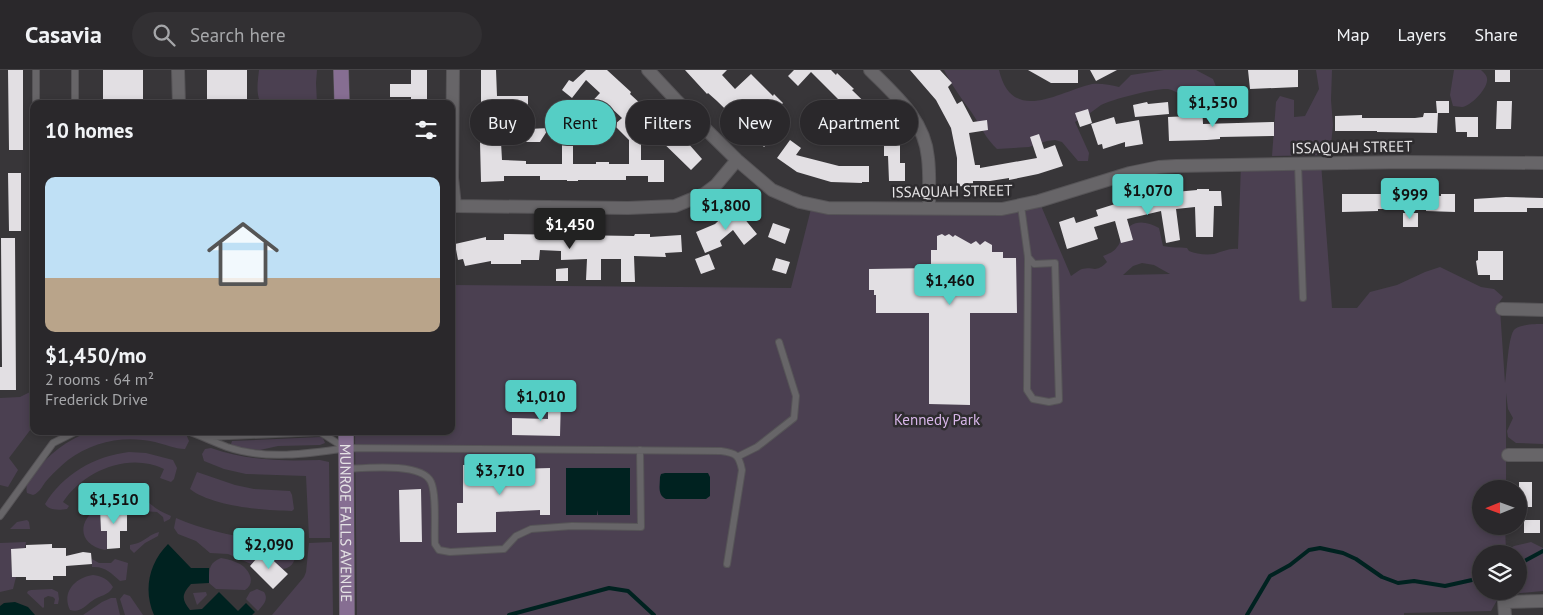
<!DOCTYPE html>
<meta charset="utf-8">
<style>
body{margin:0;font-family:"PT Sans",sans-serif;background:#323033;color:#f1f3f6;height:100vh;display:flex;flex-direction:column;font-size:19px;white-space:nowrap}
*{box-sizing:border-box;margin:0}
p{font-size:16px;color:#a5a6a9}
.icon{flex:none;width:28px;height:28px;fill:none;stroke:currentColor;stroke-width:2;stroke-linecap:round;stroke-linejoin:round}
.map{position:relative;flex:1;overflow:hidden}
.side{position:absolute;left:30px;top:30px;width:425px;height:335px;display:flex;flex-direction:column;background:#2a282b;border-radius:10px;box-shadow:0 2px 8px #0003,0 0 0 1px #464447}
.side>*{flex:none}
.hud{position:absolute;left:470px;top:30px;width:475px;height:45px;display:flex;gap:10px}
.needle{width:32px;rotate:269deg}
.controls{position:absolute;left:1472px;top:410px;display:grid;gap:10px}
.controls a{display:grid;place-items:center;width:55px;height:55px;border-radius:50%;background:#2a282b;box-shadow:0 2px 8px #0003,0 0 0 1px #464447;font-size:25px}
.price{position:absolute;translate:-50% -42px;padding:0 11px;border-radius:5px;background:#55cec5;color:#111;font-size:16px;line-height:32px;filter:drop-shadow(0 1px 2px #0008)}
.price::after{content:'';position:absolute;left:50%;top:30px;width:15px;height:11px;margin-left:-8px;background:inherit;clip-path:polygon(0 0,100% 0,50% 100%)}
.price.current{background:#222;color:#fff}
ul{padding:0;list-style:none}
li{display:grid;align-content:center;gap:10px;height:265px;padding:0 15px}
li span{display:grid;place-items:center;height:155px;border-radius:10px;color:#555}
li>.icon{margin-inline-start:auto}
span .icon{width:90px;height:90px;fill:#fffc;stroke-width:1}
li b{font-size:21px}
h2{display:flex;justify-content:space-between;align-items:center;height:60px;padding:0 15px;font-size:21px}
.tag{padding:0 18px;border-radius:22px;background:#2a282b;box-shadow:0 2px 8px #0003,0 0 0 1px #464447;font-size:18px;line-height:45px}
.tag.current{background:#55cec5;color:#111}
header{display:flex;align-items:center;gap:30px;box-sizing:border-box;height:70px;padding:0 25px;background:#2a282b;border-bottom:1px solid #464447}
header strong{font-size:24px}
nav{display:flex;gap:28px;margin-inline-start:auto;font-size:18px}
.search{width:350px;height:45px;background:#323033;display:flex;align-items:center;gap:12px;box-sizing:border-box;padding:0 18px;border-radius:28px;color:#a5a6a9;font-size:19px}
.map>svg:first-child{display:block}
</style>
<header>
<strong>Casavia</strong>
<div class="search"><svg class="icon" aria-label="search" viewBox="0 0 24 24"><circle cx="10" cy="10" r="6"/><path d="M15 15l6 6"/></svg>Search here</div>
<nav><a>Map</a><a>Layers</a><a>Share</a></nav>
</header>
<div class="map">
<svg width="1543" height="545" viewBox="0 0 1543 545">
<rect width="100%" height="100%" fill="#383639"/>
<!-- green -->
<path fill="#4b4051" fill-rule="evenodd" d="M259,0H317L316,13L317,34H262C255,26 258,10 259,0Z
M944,0H999C1012,55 1058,22 1092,14C1100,13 1111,15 1119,17L1131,5L1164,0H1196L1213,9L1217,19L1216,25C1206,30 1193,29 1182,25C1178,23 1173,20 1168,19C1156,18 1112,29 1101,35C1093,41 1085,47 1075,52L1089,83L1088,91H1078L1062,72L1055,70L1047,71L1029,77L997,79C986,69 980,55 972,43C962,29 952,16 944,0Z
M1316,0H1332L1331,30L1333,55L1330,85L1272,86L1276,32L1280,26L1294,30V47L1305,46L1319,19Z
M1454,0H1481C1484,3 1488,6 1487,11C1486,20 1471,36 1462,37C1459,37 1456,36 1453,36L1450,25Z
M1321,93L1332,238H1357L1370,222L1397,215L1425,202L1440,197L1481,217L1494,219L1503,227L1495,238L1500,239L1505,313C1507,303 1508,264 1515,259C1522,254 1536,254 1543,254V374L1516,373L1508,367L1507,361L1513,348L1508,339L1506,323V419H1481V456H1505L1506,481L1514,476L1531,472L1543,478V521L1500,525L1491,541L1404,543V545H357L355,361H451V215L791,218L812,135L929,138L1039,131L1071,206C1074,204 1079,200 1082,199C1094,196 1095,204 1107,192L1103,186C1108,184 1114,182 1117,177C1120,175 1120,169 1122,166C1130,149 1145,150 1159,158L1163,176C1172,178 1179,177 1187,178L1189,181C1196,184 1205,185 1214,184C1222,182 1229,178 1238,179L1241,94ZM1142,193L1154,195L1170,204L1123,205L1133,196ZM1481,484H1519V521H1481Z
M34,320V355L9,388L18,400L8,417L0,415V328L20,327Z
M91,361H179L186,364L189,371L185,379C175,379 164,374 155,372C125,365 93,371 68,390C61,396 54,402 48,409C43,414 40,423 33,425L27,423C25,415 29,411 33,405C48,384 67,370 91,361Z
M321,367L323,368L325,373L320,375L278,376L260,380L237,377L231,374L232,371Z
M211,378C249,391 280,391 320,390L329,392L330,468H309L306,406L246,404L224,399L204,391L202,384L205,379Z
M129,382L146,383L173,390L177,398L174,409L171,412L160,408L164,399C128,382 84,401 63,432L69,436L67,439C60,440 49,441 45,434C63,404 95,386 129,382Z
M197,402L235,415L254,419L290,421L292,425L294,439L292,441C265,441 211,436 190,419Z
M129,424C143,423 144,429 153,436C159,441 165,443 171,446L170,449L164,452L163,447L157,442L142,441L140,436L121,435V427Z
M100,437L102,439H100L101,461H107V479L105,480C77,475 77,449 100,437Z
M176,448C214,464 254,471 295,472C296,484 297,497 283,499L263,481L251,494L228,484L210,483L196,471L178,464L174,458Z
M27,450L29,452L30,459H10L17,452Z
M159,462L158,466L145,473L134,483L130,479V475C133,474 136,474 138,473C146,470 150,464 159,462Z
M26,472L25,478L11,479L12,506L16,507L13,519L0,522V473Z
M332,472L333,545H272L304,507L306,502L309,473Z
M221,488C228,489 234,491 240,494C250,500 256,513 245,520L216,519L209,513C209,501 208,493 221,488Z
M92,489L99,493H111L115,489L128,493L126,510L120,511C111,503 105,496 92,497Z
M93,505C102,506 108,509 113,517C108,526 100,525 92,531C85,536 80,543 70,540C61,522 76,507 93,505Z
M52,519L58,522L59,529L58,534H54L55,529L53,527L48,526L44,528V537L43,538L27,523L28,521L31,520Z
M257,519L264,522C269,530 263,535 258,541L246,529L250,522Z
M206,522L207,525L197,535L193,523Z
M124,524L130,526L143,545H125L120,529Z
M111,528H116L120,545H83L102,532Z"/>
<!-- water -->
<path fill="#002220" d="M566,398H630V445H598V440L597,445H566Z
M665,403H708L710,407V426L706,429H666C657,425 660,415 660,407L661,404Z
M168,474L191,498H209V513L191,514C182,524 181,529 190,540L202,539L219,522L238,541L246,533L255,542L252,545H154C143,520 149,493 168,474Z
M15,532L28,537L35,545H0V536L4,533Z"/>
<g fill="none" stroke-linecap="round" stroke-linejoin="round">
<!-- stream -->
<path stroke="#002220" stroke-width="4" d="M1519,494L1543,481
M509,545L609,518L628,521L654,545
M1247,545L1270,506L1290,495L1309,480L1320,478L1343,483L1356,489L1382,507L1398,513L1414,511L1445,516L1481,508"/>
</g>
<!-- building -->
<path fill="#e2dfe3" d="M8,0H23V80H9Z
M103,0H143V34H103Z
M207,0H247V34H207Z
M411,0H427V34H411V27H390V14H411Z
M481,0H496L497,26H528V59L549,58L540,72H501L502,90L526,91V94H562V67H573V94H596V92H609V94H629V70L614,55L622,48L607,34L593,48L584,40L600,23L586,10L572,28L562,20L569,10L573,12L586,0H607L631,22L630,24L654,46L653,47L671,65L674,62L685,73L687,72L702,89L691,100L652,62L641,73V90H664V112H648V106H626V110H578V111H567V110H540V106H504V111L481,112L480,72H485V54H481Z
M685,0H727L722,5L735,19L751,4L773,26L774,24L783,33L767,49L779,62L764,77L717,31L708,23L707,24Z
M794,0H831L836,5L837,3L854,19L852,20L888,55L877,67L866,57L862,61L855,54L859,50L811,2L798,16L788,6Z
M910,0H940L952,13L948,17L957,34L962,31L973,52L987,50L988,60L969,63L975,95H980V98L1037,88L1030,67L1039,64L1044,79L1055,75L1063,96L1038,104L1009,110V108L990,111H973V117L957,116V88L951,58L936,30Z
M1028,0H1078V13H1051Z
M1090,0H1117L1096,11Z
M1248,0H1298V17L1250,19Z
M1495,0H1510V12H1495Z
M1436,31H1449V43H1437Z
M1497,31H1512L1511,59H1496Z
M1147,32L1148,34L1168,32L1169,44L1135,47L1133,35Z
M1202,32L1203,54L1274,52V66L1220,67V69L1207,70L1169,71L1168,47L1191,46V33Z
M1088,39L1092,53L1080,57L1075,43Z
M1424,43H1438L1437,63L1377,62V61H1335V46L1362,45V48H1415L1423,47Z
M1114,47L1116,54L1139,50L1143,74L1125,77V72L1103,79L1102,74L1098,75L1091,54Z
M1455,47H1478V67H1467V62H1456Z
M790,70L801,78L796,85L839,96H869V112H862V113L831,112L797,102L777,88Z
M884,74H900V93H905V111H889L888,86H884Z
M8,103H21V161H9Z
M1197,119H1209V121H1221L1222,136H1214L1213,167H1196L1195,137L1176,139L1180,170L1166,173L1161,141L1127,149L1133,170L1121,173L1115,151L1094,157L1098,169L1067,179L1059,152L1074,147L1076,153L1098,146L1096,140L1128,130L1147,126V128L1164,124V122L1175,121V122L1197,120Z
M1342,124H1406V139H1378V141L1342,142Z
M1441,124H1455V142L1426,141V125L1441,126Z
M1506,127L1543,128V138H1527V142H1474V129Z
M734,136L757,164L744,175L733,160L720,171L722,176L705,183L696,162L715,154Z
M1403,143H1418V157H1403Z
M773,153L790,159L785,174L768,167Z
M504,164L634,166L635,164H650V167L681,165L682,182L665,183L666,187L634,186L635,212H621V189H601V210H586L587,189L561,190V181L540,180L539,190H521V194H491V191L465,196L463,189L458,190L455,174L486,167V170H504Z
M942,164L945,166L949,164L953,167L955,165L971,174L976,171L980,175L985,171L992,175V182H1003V188H1016L1017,243H970V335L929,334V243H876V225H874V220H869V199L931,198V180H937V166Z
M1,168H15L16,320H0V297H2Z
M1478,181H1503V210H1490V205H1478L1476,191L1478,190Z
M709,184L715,199L701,204L695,189Z
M776,188L790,192L786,204L772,200Z
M568,198V211H556V199Z
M548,327H561L560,366L512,365V348L548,349Z
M463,395H488V400L550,398V445H540V440L496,442V462L457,463V433H463Z
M1519,412H1532V437H1519Z
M421,419L422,472H400L399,420Z
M106,436H120L121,439H127V461H120V478L107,479V461H101L100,439H107Z
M1524,450H1540V463H1524Z
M52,474V478H66V486L83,482L91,483L92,494L66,496V506H53V510H26V507H12L11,479L26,478V475Z
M263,481L288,504L273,519L250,496Z"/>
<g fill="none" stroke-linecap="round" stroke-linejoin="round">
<!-- lane casing -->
<g stroke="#565457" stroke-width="8">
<path id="lane" d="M36,0V34
M75,0V34
M1298,94L1303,228
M1021,136L1028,187L1027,320L1033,329L1049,332L1059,330L1055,193L1034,194L1028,187
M188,361C201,366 214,372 227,377C265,390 308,384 346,378L721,381C736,383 739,385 742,400L727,494
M207,367L320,362L345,378
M737,387L757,377L794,348L796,326L779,272
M346,399C366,398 422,392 431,412C437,425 434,459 435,474L439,480L450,482L504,479L516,466L531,459L572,456L641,457L640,380
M0,446L53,373L77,361"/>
</g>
<!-- street casing -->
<g stroke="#565457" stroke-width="14">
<path id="street" d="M178,0L179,34
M453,0L452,108L455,136L628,138L675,136L704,124L716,115L737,90
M648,0L677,31L737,90L772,120L800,132L828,138L1002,139L1039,131L1130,103L1159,97L1176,96L1406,92L1543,93
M870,0C895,25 925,50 928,88C930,105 929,122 929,138
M1502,239L1543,240
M1508,385H1543
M1505,545L1504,532L1543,531"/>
</g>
<!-- secondary casing -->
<g stroke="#565457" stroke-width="16">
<g id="secondary">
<path d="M341,0L342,34"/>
<path id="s1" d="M346,361L347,545"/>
</g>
</g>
<!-- lane -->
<use href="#lane" stroke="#676568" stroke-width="6"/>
<!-- street -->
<use href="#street" stroke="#676568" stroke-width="12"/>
<!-- secondary -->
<use href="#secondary" stroke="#866e92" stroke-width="15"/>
</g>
<g text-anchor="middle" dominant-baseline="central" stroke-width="5" stroke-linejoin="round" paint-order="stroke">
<!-- street labels -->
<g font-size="15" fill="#e5e3e5" stroke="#2e2c2f">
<text transform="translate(1352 77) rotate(-1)">ISSAQUAH STREET</text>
<text transform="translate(952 121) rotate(-1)">ISSAQUAH STREET</text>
<text stroke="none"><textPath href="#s1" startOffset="92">MUNROE FALLS AVENUE</textPath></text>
</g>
<!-- park labels -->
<g font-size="15" fill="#d8b6e9" stroke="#2e2c2f">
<text x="937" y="349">Kennedy Park</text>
</g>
</g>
</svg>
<div class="controls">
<a><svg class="needle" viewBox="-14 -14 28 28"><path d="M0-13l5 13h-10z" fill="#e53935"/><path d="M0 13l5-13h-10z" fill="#a5a6a9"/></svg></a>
<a><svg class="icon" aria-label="layers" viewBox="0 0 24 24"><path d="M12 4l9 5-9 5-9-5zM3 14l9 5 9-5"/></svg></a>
</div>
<b class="price" style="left:1213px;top:58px">$1,550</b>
<b class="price" style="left:1148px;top:146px">$1,070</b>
<b class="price" style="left:1410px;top:150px">$999</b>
<b class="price" style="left:726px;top:161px">$1,800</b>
<b class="price current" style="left:570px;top:180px">$1,450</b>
<b class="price" style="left:950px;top:236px">$1,460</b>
<b class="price" style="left:541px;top:352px">$1,010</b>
<b class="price" style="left:500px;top:426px">$3,710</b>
<b class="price" style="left:114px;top:455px">$1,510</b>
<b class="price" style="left:269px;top:500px">$2,090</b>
<div class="hud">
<a class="tag">Buy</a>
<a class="tag current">Rent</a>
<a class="tag">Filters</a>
<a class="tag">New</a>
<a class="tag">Apartment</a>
</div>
<section class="side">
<h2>10 homes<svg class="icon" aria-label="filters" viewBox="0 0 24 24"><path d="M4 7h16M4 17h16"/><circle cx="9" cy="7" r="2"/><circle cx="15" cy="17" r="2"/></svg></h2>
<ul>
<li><span style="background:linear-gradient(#bfe0f5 65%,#b9a48a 0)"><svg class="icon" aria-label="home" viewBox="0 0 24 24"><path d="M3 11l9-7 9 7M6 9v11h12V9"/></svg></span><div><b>$1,450/mo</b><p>2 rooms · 64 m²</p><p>Frederick Drive</p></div></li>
</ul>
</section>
</div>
